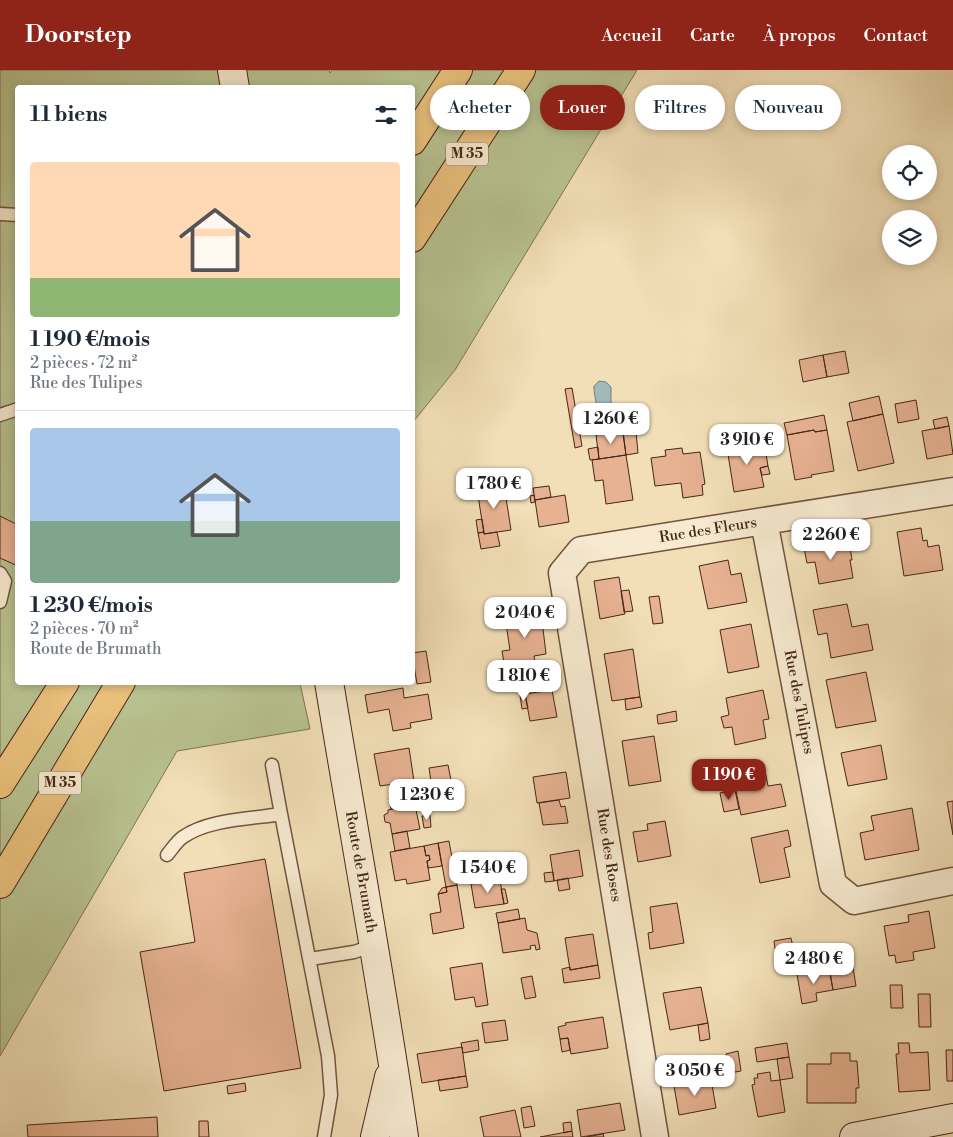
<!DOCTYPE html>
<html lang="fr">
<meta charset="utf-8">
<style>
body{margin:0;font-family:"Libre Bodoni",serif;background:#f6f6f7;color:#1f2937;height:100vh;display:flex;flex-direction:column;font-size:19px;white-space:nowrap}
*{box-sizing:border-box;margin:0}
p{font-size:16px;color:#747a83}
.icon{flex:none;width:28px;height:28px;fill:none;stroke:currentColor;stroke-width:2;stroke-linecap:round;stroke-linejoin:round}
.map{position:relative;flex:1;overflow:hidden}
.sheet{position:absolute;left:15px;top:15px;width:400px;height:600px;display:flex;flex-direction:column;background:#fff;border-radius:5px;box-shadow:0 2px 8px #0003}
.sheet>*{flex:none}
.hud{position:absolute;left:430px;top:15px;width:448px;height:45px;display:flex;gap:10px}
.controls{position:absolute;left:882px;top:75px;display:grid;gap:10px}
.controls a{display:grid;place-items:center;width:55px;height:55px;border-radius:50%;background:#fff;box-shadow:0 2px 8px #0003;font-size:25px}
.price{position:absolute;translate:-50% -42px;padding:0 11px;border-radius:10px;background:#fff;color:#222;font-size:16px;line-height:32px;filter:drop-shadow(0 1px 2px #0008)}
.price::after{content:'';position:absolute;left:50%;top:30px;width:15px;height:11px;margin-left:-8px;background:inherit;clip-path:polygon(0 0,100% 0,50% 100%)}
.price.on{background:#8f2418;color:#fff}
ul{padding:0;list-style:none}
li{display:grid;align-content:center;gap:10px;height:265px;padding:0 15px}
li+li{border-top:1px solid #e0e1e3}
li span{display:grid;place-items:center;height:155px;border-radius:5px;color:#555}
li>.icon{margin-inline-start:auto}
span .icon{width:90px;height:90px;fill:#fffc;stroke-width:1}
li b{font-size:21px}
h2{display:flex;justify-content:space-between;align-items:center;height:60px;padding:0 15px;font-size:21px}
.chip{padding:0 18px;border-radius:22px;background:#fff;box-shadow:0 2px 8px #0003;font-size:18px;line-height:45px}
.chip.on{background:#8f2418;color:#fff}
header{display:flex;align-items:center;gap:30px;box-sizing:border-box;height:70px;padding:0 25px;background:#8f2418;color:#fff}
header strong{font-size:24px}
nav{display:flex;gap:28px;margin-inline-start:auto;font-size:18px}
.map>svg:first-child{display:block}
</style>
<header>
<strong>Doorstep</strong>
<nav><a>Accueil</a><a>Carte</a><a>À propos</a><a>Contact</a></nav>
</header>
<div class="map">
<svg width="953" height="1067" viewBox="0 0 953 1067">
<rect width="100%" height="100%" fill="#f2dfb7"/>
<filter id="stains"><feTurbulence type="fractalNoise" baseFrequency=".004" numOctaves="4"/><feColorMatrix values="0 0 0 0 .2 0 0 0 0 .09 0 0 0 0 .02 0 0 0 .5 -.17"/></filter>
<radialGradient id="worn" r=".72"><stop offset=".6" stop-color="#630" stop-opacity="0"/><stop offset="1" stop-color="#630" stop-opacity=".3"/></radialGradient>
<!-- green -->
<path fill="#b8c290" stroke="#7f7454" d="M0,0H329L330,3L332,0H637L455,300L413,352L412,18H18V612L300,613L310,659L177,681L0,986Z"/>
<!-- water -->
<path fill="#a0bab9" stroke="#7c7f78" d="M599,311L606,312L611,317V340L612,343L611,345L606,347L599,346C598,343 593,319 594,316Z"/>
<!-- building -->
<path fill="#e7b292" stroke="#462617" d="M845,281L849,303L827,307L823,285Z
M823,285L827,307L803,312L799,290Z
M572,318L582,376L575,378L565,319Z
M879,326L883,344L853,351L849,333Z
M916,330L919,349L898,353L895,334Z
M883,344L894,393L858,401L847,352Z
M824,345L827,360L815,362L814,360L787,365L784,353Z
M947,347L949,356L935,359L933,350Z
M949,356L953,384L927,389L922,361Z
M814,360L815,362L827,360L834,401L811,405L812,407L795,410L787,365Z
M623,361L626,385L599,389L596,365Z
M636,362L638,383L626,385L623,364Z
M764,372L768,396L760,398L764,417L734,422L727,378Z
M598,377L599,389L590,390L588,379Z
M682,378L683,384L700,382L705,414L702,415L703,425L683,428L681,413L655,416L651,388L666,386L665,380Z
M626,385L633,430L606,434L603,410L595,411L592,390Z
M768,396L770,404L762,405L760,398Z
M504,415L511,460L484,464L477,419Z
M549,416L551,427L535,430L533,418Z
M534,425L535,432L531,433L530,426Z
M565,425L569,452L539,457L535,430Z
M0,446L18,455V496L0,488Z
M482,449L484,462L478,463L476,450Z
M921,458L923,471L927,470L928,477L939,475L943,500L904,506L897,462Z
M484,462V464L497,462L500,476L481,479L478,463Z
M849,470L852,490H850L853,508L819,514L815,492L807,493L804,478Z
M728,490L731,505L741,503L747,532L708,539L699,496Z
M619,507L625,544L600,549L594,511Z
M629,520L633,541L624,542L621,521Z
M659,526L663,553L653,554L649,527Z
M847,534L852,557L868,554L873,580L831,588L827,563L818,565L813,540Z
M541,542L546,584L534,586L535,592L513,595L512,592L504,593L502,581L510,580L505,547Z
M751,554L759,597L728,603L720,560Z
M633,579L640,627L612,631L604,584Z
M426,581L431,612L417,614L412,583Z
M866,602L876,651L836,658L826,610Z
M403,618L404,628L428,624L432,649L410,653L411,658L393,661L389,639L368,643L365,625Z
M552,620L557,647L530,651L525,624Z
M763,620L769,649L763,650L766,668L735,675L732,657L724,658L721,647L729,645L726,628Z
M525,624L528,638L522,639L520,625Z
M640,627L642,637L626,640L625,629Z
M676,641L677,651L658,654L657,645Z
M654,666L661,711L629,716L622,671Z
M881,675L887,709L848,716L841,683Z
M409,678L414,711L380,716L374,684Z
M448,695L452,715L432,718L429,698Z
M764,695L768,716L781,714L786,736L741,745L732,702Z
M566,702L570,728L537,733L533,707Z
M735,720L739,739L724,742L720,723Z
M413,723L415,735L391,739L389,728Z
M559,730L561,737L565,736L568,753L543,755L539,733Z
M953,731V765L947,732Z
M415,735L420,759L392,764L390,753L385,752L384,745L388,743V740Z
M912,738L919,780L865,790L860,763L874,760L871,746Z
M430,745L431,757L424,758L422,746Z
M665,751L671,786L638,792L633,762L648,760L647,754Z
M788,760L791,776L784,778L790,807L760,813L751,768Z
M407,761L410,778L395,781L392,764Z
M449,771L457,815L446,817L438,773Z
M438,773L442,796L428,798L427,791L430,790L429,785L426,786L424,776Z
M424,776L426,786L429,785L430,790L427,791L430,810L407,814L406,809L395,811L390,782Z
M579,780L583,806L554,811L550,785Z
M265,789L301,998L164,1021L140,882L195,872L184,803Z
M553,802L554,811L545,812L544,803Z
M568,808L570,819L559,821L557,810Z
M500,810L504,834L475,838L471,814Z
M457,815L464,858L433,864L430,844L441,842L438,824L447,822L446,817Z
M446,817L447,822L438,824L442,818Z
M501,819H505L508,833L504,834Z
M677,833L684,873L650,879L648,863L653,862L650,837Z
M518,839L520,849L498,853L496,843Z
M929,841L935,878L913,882L914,890L896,893L895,885L889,886L884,856L909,852L908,845Z
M525,848L527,860L537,863L540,879L536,880L535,875L530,876L531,879L503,883L498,853Z
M593,864L598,895L570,900L565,868Z
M791,868L793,877L775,879L774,871Z
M850,879L856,916L833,920L827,883Z
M482,893L488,935L476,937L474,927L455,930L450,898Z
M598,895L600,908L564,913L562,899L570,897V900Z
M829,899L833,920L816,923L817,931L802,934L797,904Z
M532,906L536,927L525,929L521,908Z
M890,915H902L903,938H891Z
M701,917L708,953L670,960L663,923Z
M918,924H930L931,957H919Z
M603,947L608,978L571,984L568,968L560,969L558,957L566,955L565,953Z
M505,950L508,970L485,973L482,953Z
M708,953L710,969L700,971L698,955Z
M568,968L570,980L562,982L560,969Z
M478,970L479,980L463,983L461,973Z
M787,973L789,987L757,992L755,978Z
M898,973H909L910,983L928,982L930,1020L899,1022L896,984H899Z
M462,977L466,1006L422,1013L417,984Z
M946,980H953V1011H947Z
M738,981L741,1001L729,1003L726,984Z
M831,983H850V991H857L859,1018H856V1033H807V994H831Z
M789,987L793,1008L780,1010L777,989Z
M691,992L693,1004L672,1007L670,995Z
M770,1002L771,1011L780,1010L785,1042L758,1047L752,1015L755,1014L754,1008H758L757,1004Z
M466,1006L468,1017L440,1021L438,1010Z
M711,1009L716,1038L679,1045L674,1016Z
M245,1013L246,1021L228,1024L227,1016Z
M620,1033L625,1060L581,1067L577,1040Z
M531,1036L535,1056L524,1058L521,1038Z
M515,1040L521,1067H484L480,1047Z
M157,1047L158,1067H28L27,1055Z
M199,1051H208L209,1067H199Z
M571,1052L572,1061L564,1063L563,1053Z
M572,1061L573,1067H540Z
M603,1064L604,1067H586Z"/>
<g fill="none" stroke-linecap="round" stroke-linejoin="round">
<!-- lane casing -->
<g stroke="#71543f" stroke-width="15">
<path id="lane" d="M0,144L18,145
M0,345L18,339
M0,503L5,511L0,532
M272,695L281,744
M167,785C172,779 177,771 183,767C209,749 251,749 281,744L328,986L331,1025L324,1067
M310,889L354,882L375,875"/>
</g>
<!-- street casing -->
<g stroke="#71543f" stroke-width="29">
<path id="street" d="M764,451L833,814L854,831L953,811
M655,1067L562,503L581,480L953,421"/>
</g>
<!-- secondary casing -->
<g stroke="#462617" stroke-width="30">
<path id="secondary" d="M232,0L235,18
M329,612C354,764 382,915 404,1067
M375,1067L389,1007
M854,1067L953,1048"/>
</g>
<!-- highway casing -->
<g stroke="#462617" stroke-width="30">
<path id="highway" d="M412,71L458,0
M412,168L521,0
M0,714L65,612
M0,814L121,612"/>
</g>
<!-- lane -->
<use href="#lane" stroke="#f7ead0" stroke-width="12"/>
<!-- street -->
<use href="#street" stroke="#f7ead0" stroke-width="26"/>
<!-- secondary -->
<use href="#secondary" stroke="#f7ead0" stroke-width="28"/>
<!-- highway -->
<use href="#highway" stroke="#e9c07c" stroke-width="28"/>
</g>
<g text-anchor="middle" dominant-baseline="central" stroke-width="4.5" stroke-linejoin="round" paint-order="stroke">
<!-- shield labels -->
<g fill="#f7ead0" stroke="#7b614e" stroke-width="1">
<rect x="446" y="72.5" width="42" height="23" rx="4"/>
<rect x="39" y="701.5" width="42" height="23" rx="4"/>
</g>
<g font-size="14" font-weight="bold" fill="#462617">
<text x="467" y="84">M 35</text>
<text x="60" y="713">M 35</text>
</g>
<!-- street labels -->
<g font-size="15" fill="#462617" stroke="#f7ead0">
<text transform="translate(708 460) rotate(-9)">Rue des Fleurs</text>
<text transform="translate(799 632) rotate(79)">Rue des Tulipes</text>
<text transform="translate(609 785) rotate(81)">Rue des Roses</text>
<text transform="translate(361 802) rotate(80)">Route de Brumath</text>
</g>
</g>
<rect width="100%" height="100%" filter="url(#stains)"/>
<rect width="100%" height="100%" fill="url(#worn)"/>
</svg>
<div class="controls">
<a><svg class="icon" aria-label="locate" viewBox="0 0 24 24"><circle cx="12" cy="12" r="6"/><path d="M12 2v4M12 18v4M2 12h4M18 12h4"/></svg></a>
<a><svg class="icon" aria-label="layers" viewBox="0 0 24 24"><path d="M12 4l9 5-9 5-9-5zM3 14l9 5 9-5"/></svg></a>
</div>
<b class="price" style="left:611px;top:375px">1 260 €</b>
<b class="price" style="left:747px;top:396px">3 910 €</b>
<b class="price" style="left:494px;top:440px">1 780 €</b>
<b class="price" style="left:831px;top:491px">2 260 €</b>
<b class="price" style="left:525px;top:569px">2 040 €</b>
<b class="price" style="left:524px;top:632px">1 810 €</b>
<b class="price on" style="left:729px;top:731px">1 190 €</b>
<b class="price" style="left:427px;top:751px">1 230 €</b>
<b class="price" style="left:488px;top:824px">1 540 €</b>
<b class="price" style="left:814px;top:915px">2 480 €</b>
<b class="price" style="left:695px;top:1027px">3 050 €</b>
<div class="hud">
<a class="chip">Acheter</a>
<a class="chip on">Louer</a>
<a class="chip">Filtres</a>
<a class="chip">Nouveau</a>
</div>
<section class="sheet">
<h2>11 biens<svg class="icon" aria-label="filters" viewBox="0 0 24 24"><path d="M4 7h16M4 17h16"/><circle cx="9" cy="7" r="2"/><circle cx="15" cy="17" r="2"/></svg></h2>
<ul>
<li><span style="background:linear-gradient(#ffd9b3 75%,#8fb573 0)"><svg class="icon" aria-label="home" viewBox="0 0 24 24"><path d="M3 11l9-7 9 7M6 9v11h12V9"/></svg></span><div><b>1 190 €/mois</b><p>2 pièces · 72 m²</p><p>Rue des Tulipes</p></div></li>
<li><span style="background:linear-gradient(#a9c7e8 60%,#7fa58c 0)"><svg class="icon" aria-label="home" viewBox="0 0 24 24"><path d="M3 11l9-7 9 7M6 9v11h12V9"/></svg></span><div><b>1 230 €/mois</b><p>2 pièces · 70 m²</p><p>Route de Brumath</p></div></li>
</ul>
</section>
</div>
